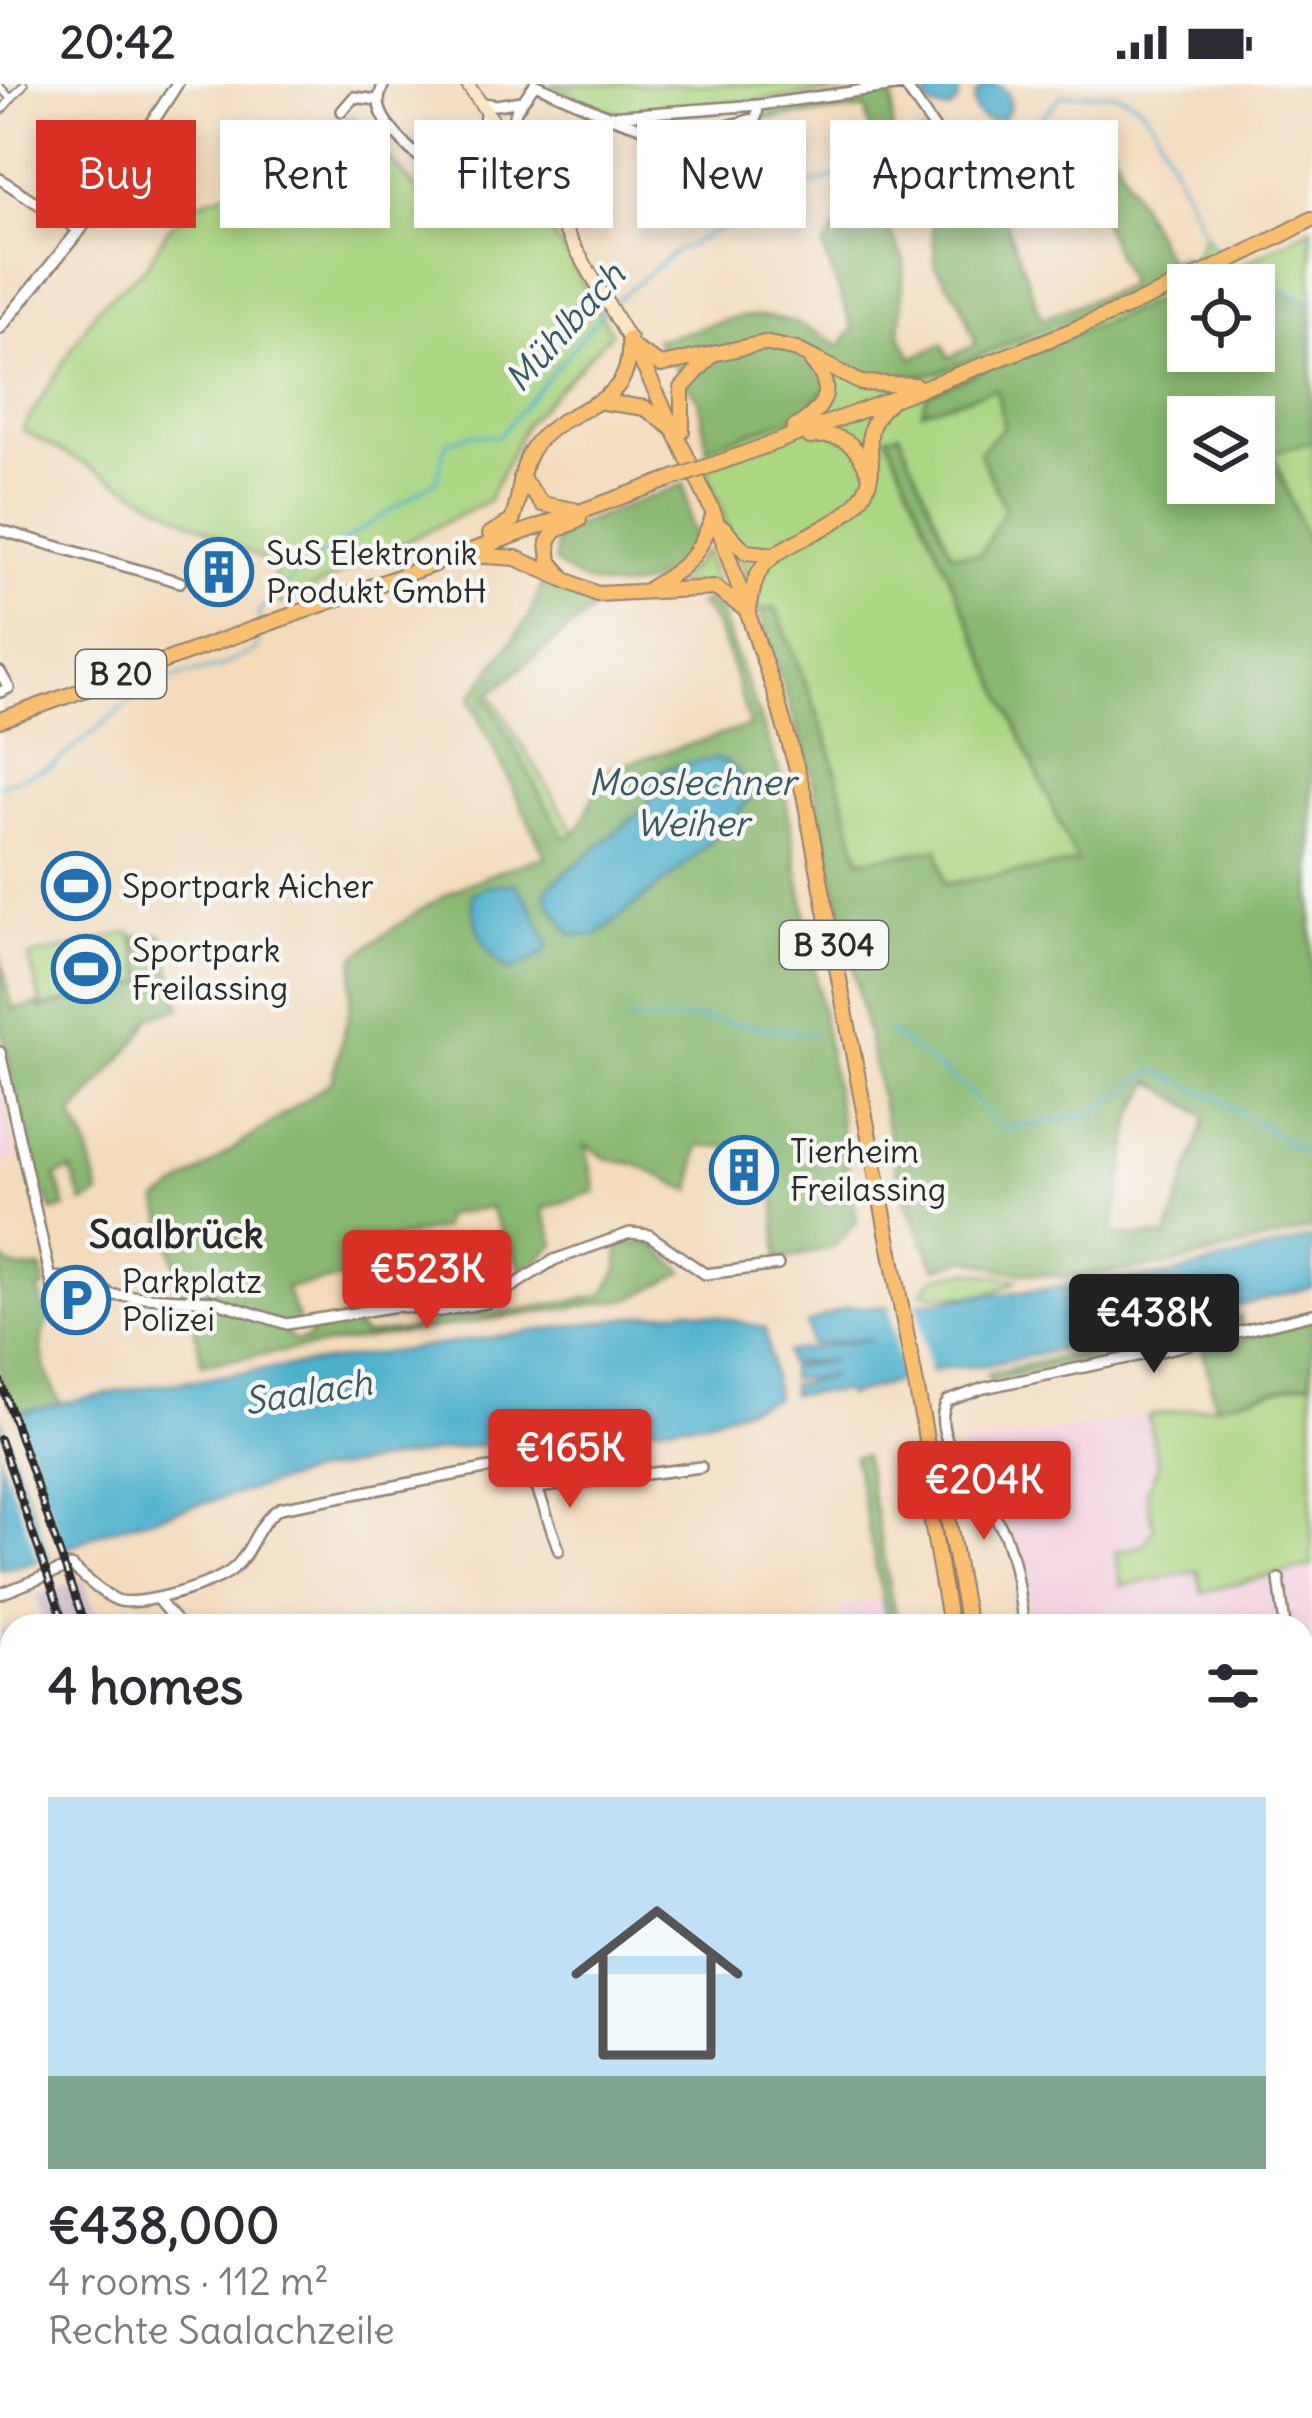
<!DOCTYPE html>
<meta charset="utf-8">
<style>
body{margin:0;font-family:Delius,sans-serif;background:#f7f7f7;color:#2b2b33;height:100vh;display:flex;flex-direction:column;font-size:45px;white-space:nowrap}
*{box-sizing:border-box;margin:0}
p{font-size:39px;color:#7c7c81}
.icon{flex:none;width:66px;height:66px;fill:none;stroke:currentColor;stroke-width:2;stroke-linecap:round;stroke-linejoin:round}
.map{position:relative;flex:1;overflow:hidden}
.panel{position:absolute;left:0px;top:1530px;width:1314px;height:804px;display:flex;flex-direction:column;background:#fff;border-radius:36px 36px 0 0;box-shadow:0 6px 18px #0003}
.panel>*{flex:none}
.banner{position:absolute;left:36px;top:36px;width:1242px;height:108px;display:flex;gap:24px}
.buttons{position:absolute;left:1167px;top:180px;display:grid;gap:24px}
.buttons a{display:grid;place-items:center;width:108px;height:108px;border-radius:0px;background:#fff;box-shadow:0 6px 18px #0003;font-size:60px}
.price{position:absolute;translate:-50% -102px;padding:0 27px;border-radius:12px;background:#d93025;color:#fff;font-size:39px;line-height:78px;filter:drop-shadow(0 3px 6px #0008)}
.price::after{content:'';position:absolute;left:50%;top:72px;width:36px;height:27px;margin-left:-18px;background:inherit;clip-path:polygon(0 0,100% 0,50% 100%)}
.price.active{background:#222;color:#fff}
ul{padding:0;list-style:none}
li{display:grid;align-content:center;gap:24px;height:636px;padding:0 48px}
li span{display:grid;place-items:center;height:372px;border-radius:0px;color:#555}
li>.icon{margin-inline-start:auto}
span .icon{width:216px;height:216px;fill:#fffc;stroke-width:1}
li b{font-size:51px}
h2{display:flex;justify-content:space-between;align-items:center;height:144px;padding:0 48px;font-size:51px}
.chip{padding:0 42px;border-radius:0px;background:#fff;box-shadow:0 6px 18px #0003;font-size:42px;line-height:108px}
.chip.active{background:#d93025;color:#fff}
.status{display:flex;justify-content:space-between;align-items:center;height:84px;padding:0 60px;background:#fff;direction:ltr}
.status svg{height:33px;fill:currentColor}
.map>svg:first-child{display:block}
</style>
<div class="status"><b>20:42</b><svg viewBox="0 0 49 12"><path d="M0 12V9h3v3zM5 12V6h3v6zM10 12V3h3v9zM15 12V0h3v12zM26 1h20v11H26zM47 4h2v5h-2z"/></svg></div>
<div class="map">
<svg width="1312" height="2334" viewBox="0 0 1312 2334">
<rect width="100%" height="100%" fill="#f6f6f2"/>
<filter id="ink" filterUnits="userSpaceOnUse"><feTurbulence type="fractalNoise" baseFrequency=".00833" numOctaves="2"/><feDisplacementMap in="SourceGraphic" scale="24" xChannelSelector="R" yChannelSelector="G"/><feConvolveMatrix kernelMatrix="1 2 1 2 8 2 1 2 1" color-interpolation-filters="sRGB"/></filter>
<filter id="wash" filterUnits="userSpaceOnUse"><feTurbulence type="fractalNoise" baseFrequency=".004" numOctaves="4" result="noise"/><feDisplacementMap in="SourceGraphic" scale="48" xChannelSelector="R" yChannelSelector="G"/><feGaussianBlur stdDeviation="2.7" result="paint"/><feColorMatrix in="noise" values="0 0 0 0 0 0 0 0 0 0 0 0 0 0 0 0 0 1.4 0 .05"/><feComposite in="paint" operator="in"/></filter>
<g filter="url(#wash)">
<rect width="100%" height="100%" fill="#f3dabb"/>
<!-- built -->
<path fill="#f3cfdf" d="M0,997L15,1074L0,1080Z
M1148,1332L1158,1382L1146,1408L1154,1444L1151,1455L1142,1462L1199,1487L1202,1508L1274,1494L1282,1542H1032L1023,1484L1010,1442L960,1363Z
M1312,1482V1700H1305L1302,1652V1542H1291L1283,1487Z
M881,1516L888,1542H843L839,1523Z
M1312,1971V2163L1302,2153V1983Z
M1302,2175L1312,2185V2235L1302,2245Z
M1312,2258V2334H1230L1244,2322H1302V2267Z
M1098,2322H1200L1208,2332L1098,2334Z"/>
<!-- industrial -->
<path fill="#cfbdce" d="M83,1495L100,1542H45L36,1512Z
M21,1538L22,1542H12V1996L0,1983V1547Z
M80,2322H304L305,2334H86Z
M804,2322H1006L1014,2334H790Z"/>
<!-- green -->
<path fill="#abd682" stroke="#6b8056" stroke-width="3" d="M550,0H899L627,31L601,26Z
M352,32L439,131L498,80L570,175L611,249L526,339L488,417L281,520L272,481L22,346L97,224L145,184L169,144L192,120L272,94Z
M1312,144V218L1230,188L1188,201V204L928,309L996,304L1004,342L979,368L1005,425L980,471L952,470L899,349L888,353L1078,779L944,800L937,765L860,776L827,654L776,524L759,526L708,391L707,363L804,330L842,285L895,298L941,287L1189,186L1205,150L1230,187Z
M1312,358V469L1272,368Z
M705,466L716,501L670,500L691,484Z
M490,608L575,749L564,755L486,611Z
M131,848L144,898L42,923L29,873Z
M969,1187L1017,1196C992,1215 952,1214 922,1208L934,1193Z
M1312,1297V1482L1202,1508L1198,1487L1121,1502L1116,1467L1142,1462L1154,1445L1146,1408L1158,1382L1148,1332L1215,1321Z
M304,2322H351L353,2334H305Z"/>
<!-- forest -->
<path fill="#88b770" stroke="#5a714e" stroke-width="3" fill-rule="evenodd" d="M893,11L892,64L923,50L931,75L847,102L841,78L874,74L866,25L758,35L759,21Z
M1107,55L1168,177L1183,173L1189,186L941,287L873,299L842,285L804,330L707,363L699,317L655,255C683,252 704,241 730,235C772,225 806,241 840,262L853,245L823,165L848,127L872,109L904,177L900,250L912,274L943,260L949,274L976,260L959,215L936,184L932,139L968,122L1001,125L1042,235L1129,201L1083,92L1086,70Z
M1230,187L1312,218V358L1272,369L1312,469V1145L1170,1181L1066,1193L1007,1187L969,1175L936,1184L900,1104L812,691L759,526L776,524L827,654L860,776L938,765L945,800L1077,779L887,352L899,349L951,469L980,471L1005,425L979,368L1004,342L996,305L922,327L928,309L1188,204V267H1254V201H1196ZM1188,333H1254V399H1188ZM1152,997L1206,1033L1167,1153L1112,1150L1133,1033Z
M684,400L690,440L699,458C688,468 677,484 664,491C629,512 584,505 555,479L556,457L571,443Z
M545,494L569,509L601,519L487,612L564,754L575,749L585,734L593,712L612,684L750,642C739,611 725,540 699,521L702,517L711,518L720,528L783,698L857,1138L833,1163L778,1177L773,1066L698,1061L692,1107L635,1080L608,1075L585,1061L596,1107L543,1125L555,1160L523,1189L489,1123L444,1132L442,1144L395,1154L386,1161L402,1181L411,1218L358,1222L346,1194L286,1204L298,1236L285,1249L296,1258L311,1253L308,1242L350,1234L363,1251L427,1243L436,1221L490,1231L602,1212L618,1186L619,1160L652,1159L684,1188L633,1214L202,1280L193,1234L168,1212H184L158,1117L331,998L349,929L355,873C417,824 468,792 546,773L470,615L528,535ZM647,698L749,717L695,772L596,852L571,850L548,803L647,723L651,709Z
M162,850L181,924L151,933L138,955L72,1032L85,1055L100,1111L83,1119L71,1086L56,1092L66,1124L53,1127L48,1114L39,1115L0,938V871L13,925L39,920L40,925L146,899L135,852Z
M0,1171C11,1187 23,1186 41,1184L46,1203L39,1205L44,1227H52C51,1236 43,1245 42,1255C39,1274 53,1306 62,1322L14,1328L0,1287Z
M1240,1232L1242,1239L989,1297L987,1290Z
M1312,1236V1297L1215,1321L1203,1265Z
M864,1372L897,1542H888L854,1373Z
M0,2171L12,2196V2322H68L73,2334H0Z"/>
<!-- water -->
<path fill="#4eb0cd" stroke="#3c6e7c" stroke-width="3" d="M926,0H958V18L949,26L931,24L925,15Z
M974 19a18 18 0 1 1 36 0a18 18 0 1 1-36 0Z
M716,675C736,678 747,698 749,716C707,769 648,810 595,852L571,850L546,814L548,803L647,723L651,709L646,698C665,679 691,678 716,675Z
M515,799L533,825L549,862L540,872L510,887C487,875 469,835 473,809L489,802Z
M1312,1154V1203L1097,1258L986,1281L943,1284L847,1312L845,1307L792,1311L791,1301L832,1293L790,1295L789,1284L832,1276L788,1280L786,1268L871,1255L810,1260L807,1240L847,1223H885L1174,1190Z
M689,1225L765,1244L776,1314L705,1337L470,1362L311,1389L105,1447L39,1477L0,1485V1333L131,1305Z"/>
<!-- pier -->
<path fill="#f3dabb" d="M916,1213L930,1294L903,1304L888,1216Z
M14,1323L66,1473L52,1478L0,1328Z
M0,1341L48,1480L41,1483L0,1371Z"/>
<g fill="none" stroke-linecap="round" stroke-linejoin="round">
<!-- stream -->
<path stroke="#4eb0cd" stroke-width="3" d="M950,63L1003,49L1015,51L1028,48L1062,11C1102,11 1129,0 1153,38L1205,150L1221,174
M1226,182L1230,187L1312,218
M612,219L674,169L803,102L941,65
M259,535V527L302,484L436,397L447,358L472,350L498,353L605,226
M0,701L52,682L141,609L168,594L221,583L256,566L260,551
M626,937L705,935L814,951
M887,946L967,1006L1003,1046L1091,1029L1156,986L1221,1016L1312,1074"/>
</g>
</g>
<g filter="url(#ink)">
<g fill="none" stroke-linecap="round" stroke-linejoin="round">
<!-- pedestrian casing -->
<g stroke="#8f8273" stroke-width="10">
<path id="pedestrian" d="M0,3L11,15
M0,28L24,0"/>
</g>
<!-- minor casing -->
<g stroke="#8f8273" stroke-width="14">
<path id="minor" d="M384,0C375,17 379,28 390,43C459,128 450,45 519,72
M535,0L608,32L759,21L909,0
M906,3L939,51L952,78L945,83
M482,19L496,21L521,17
M342,27L354,13L378,16
M613,34C684,58 697,56 727,128
M506,53L517,25L535,0
M685,59L689,53L756,34L759,21
M474,68L482,52L486,25
M0,95L80,147
M0,446L180,498
M0,588L9,604L0,608
M0,968L61,1240
M51,1193L92,1196L111,1211L214,1217L287,1240L397,1222L440,1227L486,1219L554,1176L630,1149L649,1151L705,1190L778,1181
M537,1404L559,1466
M1279,1495L1285,1542
M0,1510L71,1482C85,1493 100,1509 117,1516C138,1524 218,1500 234,1484C254,1466 255,1440 280,1424L490,1384L506,1385L537,1404L701,1383
M158,1516L180,1542
M1024,1542C1019,1512 1016,1478 1004,1449C991,1417 923,1352 948,1317L984,1304L1161,1267L1312,1230
M1308,1773L1312,1826
M1302,1921L1312,1925
M0,2119L12,2114
M0,2155L12,2189
M1302,2159L1312,2169
M1302,2257L1312,2248
M73,2322L78,2334
M558,2322L564,2334
M1016,2322L1022,2334
M1216,2334L1230,2322"/>
</g>
<!-- tertiary casing -->
<g stroke="#8f8273" stroke-width="15">
<path id="tertiary" d="M0,244L95,127L177,0"/>
</g>
<!-- secondary casing -->
<g stroke="#8f8273" stroke-width="16">
<path id="secondary" d="M467,0L537,99L633,262"/>
</g>
<!-- primary casing -->
<g stroke="#8f8273" stroke-width="18">
<path id="primary" d="M636,266L714,430L775,609L804,710L924,1343L932,1394L928,1415L950,1542
M636,266L661,281L764,259L797,266L861,299L915,301
M603,318L645,324L672,344
M794,344C821,328 839,306 812,278
M682,347V304L713,270
M810,353C842,347 858,361 869,390
M724,377C921,304 1126,235 1312,135
M521,393L542,420L574,426
M724,444L746,468L775,471
M490,450L512,437C523,410 517,380 539,356C574,317 634,326 629,255
M470,471L516,474L597,510L715,504L748,527
M563,493L550,478L548,458L555,447L579,436
M649,505C688,482 698,473 714,430
M749,526C751,514 753,500 758,490C776,455 838,450 862,412C886,374 850,356 889,318
M0,636L668,396
M932,1394L944,1412L968,1542
M1076,2322V2334
M1088,2322V2334"/>
</g>
<!-- pedestrian -->
<use href="#pedestrian" stroke="#fff" stroke-width="6"/>
<!-- minor -->
<use href="#minor" stroke="#fff" stroke-width="9"/>
<!-- tertiary -->
<use href="#tertiary" stroke="#fff" stroke-width="10"/>
<!-- secondary -->
<use href="#secondary" stroke="#fde5c5" stroke-width="12"/>
<!-- primary -->
<use href="#primary" stroke="#fbbe6e" stroke-width="14"/>
<!-- rail casing -->
<g stroke="#2b2b2b" stroke-width="8">
<path id="rail" d="M0,1296L85,1542
M0,1355L65,1542
M266,2322L268,2334
M288,2322L290,2334"/>
</g>
<!-- rail -->
<use href="#rail" stroke="#f6f6f2" stroke-width="3" stroke-dasharray="9" stroke-linecap="butt"/>
<!-- primary-bridge casing -->
<g stroke="#8f8273" stroke-width="18" stroke-linecap="butt">
<path id="primary-bridge" d="M668,396L724,377"/>
</g>
<!-- primary-bridge -->
<use href="#primary-bridge" stroke="#fbbe6e" stroke-width="14"/>
</g>
</g>
<!-- icons -->
<defs>
<g id="building-ring" transform="scale(3.45)"><circle r="9.5" fill="#f6f6f2" stroke="#1f6fb2" stroke-width="1.5"/><path d="M-4-6H4V6H1V3H-1V6H-4ZM-2.5-4.3h1.7v1.8h-1.7ZM.8-4.3h1.7v1.8H.8ZM-2.5-1h1.7V.8h-1.7ZM.8-1h1.7V.8H.8Z" fill="#1f6fb2"/></g>
<g id="stadium-ring" transform="scale(3.45)"><circle r="9.5" fill="#f6f6f2" stroke="#1f6fb2" stroke-width="1.5"/><path d="M0-5a6.5 5 0 1 0 0 10a6.5 5 0 1 0 0-10ZM-3.5-1.8h7v3.6h-7Z" fill="#1f6fb2"/></g>
<g id="parking-ring" transform="scale(3.45)"><circle r="9.5" fill="#f6f6f2" stroke="#1f6fb2" stroke-width="1.5"/><path d="M-3.5-5.5H1a3.5 3.5 0 0 1 0 7H-1V5.5H-3.5ZM-1-3.4V-.6H.8a1.4 1.4 0 0 0 0-2.8Z" fill="#1f6fb2"/></g>
</defs>
<g fill-rule="evenodd">
<use href="#building-ring" x="219" y="488"/>
<use href="#stadium-ring" x="76" y="802"/>
<use href="#stadium-ring" x="86" y="885"/>
<use href="#building-ring" x="744" y="1086"/>
<use href="#parking-ring" x="76" y="1216"/>
</g>
<g text-anchor="middle" dominant-baseline="central" stroke-width="9" stroke-linejoin="round" paint-order="stroke">
<!-- shield labels -->
<g fill="#f6f6f2" stroke="#686867" stroke-width="3">
<rect x="76" y="566" width="90" height="48" rx="9"/>
<rect x="780" y="837" width="108" height="48" rx="9"/>
</g>
<g font-size="30" font-weight="bold" fill="#2b2b2b">
<text x="121" y="590">B 20</text>
<text x="834" y="861">B 304</text>
</g>
<!-- poi labels -->
<g font-size="33" fill="#2b2b2b" stroke="#f6f6f2" text-anchor="start">
<text x="266" y="469">SuS Elektronik<tspan x="266" dy="38">Produkt GmbH</tspan></text>
<text x="122" y="802">Sportpark Aicher</text>
<text x="132" y="866">Sportpark<tspan x="132" dy="38">Freilassing</tspan></text>
<text x="790" y="1067">Tierheim<tspan x="790" dy="38">Freilassing</tspan></text>
<text x="122" y="1197">Parkplatz<tspan x="122" dy="38">Polizei</tspan></text>
</g>
<!-- water labels -->
<g font-size="36" font-style="italic" fill="#375a64" stroke="#f6f6f2">
<text transform="translate(565 243) rotate(-48)">Mühlbach</text>
<text x="692" y="698">Mooslechner<tspan x="692" dy="41">Weiher</tspan></text>
<text transform="translate(308 1308) rotate(-9)">Saalach</text>
</g>
<!-- quarter labels -->
<g font-size="39" font-weight="bold" fill="#2b2b2b" stroke="#f6f6f2">
<text x="176" y="1150">Saalbrück</text>
</g>
</g>
</svg>
<div class="buttons">
<a><svg class="icon" aria-label="locate" viewBox="0 0 24 24"><circle cx="12" cy="12" r="6"/><path d="M12 2v4M12 18v4M2 12h4M18 12h4"/></svg></a>
<a><svg class="icon" aria-label="layers" viewBox="0 0 24 24"><path d="M12 4l9 5-9 5-9-5zM3 14l9 5 9-5"/></svg></a>
</div>
<b class="price" style="left:427px;top:1248px">€523K</b>
<b class="price active" style="left:1154px;top:1292px">€438K</b>
<b class="price" style="left:570px;top:1427px">€165K</b>
<b class="price" style="left:984px;top:1459px">€204K</b>
<div class="banner">
<a class="chip active">Buy</a>
<a class="chip">Rent</a>
<a class="chip">Filters</a>
<a class="chip">New</a>
<a class="chip">Apartment</a>
</div>
<section class="panel">
<h2>4 homes<svg class="icon" aria-label="filters" viewBox="0 0 24 24"><path d="M4 7h16M4 17h16"/><circle cx="9" cy="7" r="2"/><circle cx="15" cy="17" r="2"/></svg></h2>
<ul>
<li><span style="background:linear-gradient(#bfe0f5 75%,#7fa58c 0)"><svg class="icon" aria-label="home" viewBox="0 0 24 24"><path d="M3 11l9-7 9 7M6 9v11h12V9"/></svg></span><div><b>€438,000</b><p>4 rooms · 112 m²</p><p>Rechte Saalachzeile</p></div></li>
</ul>
</section>
</div>
